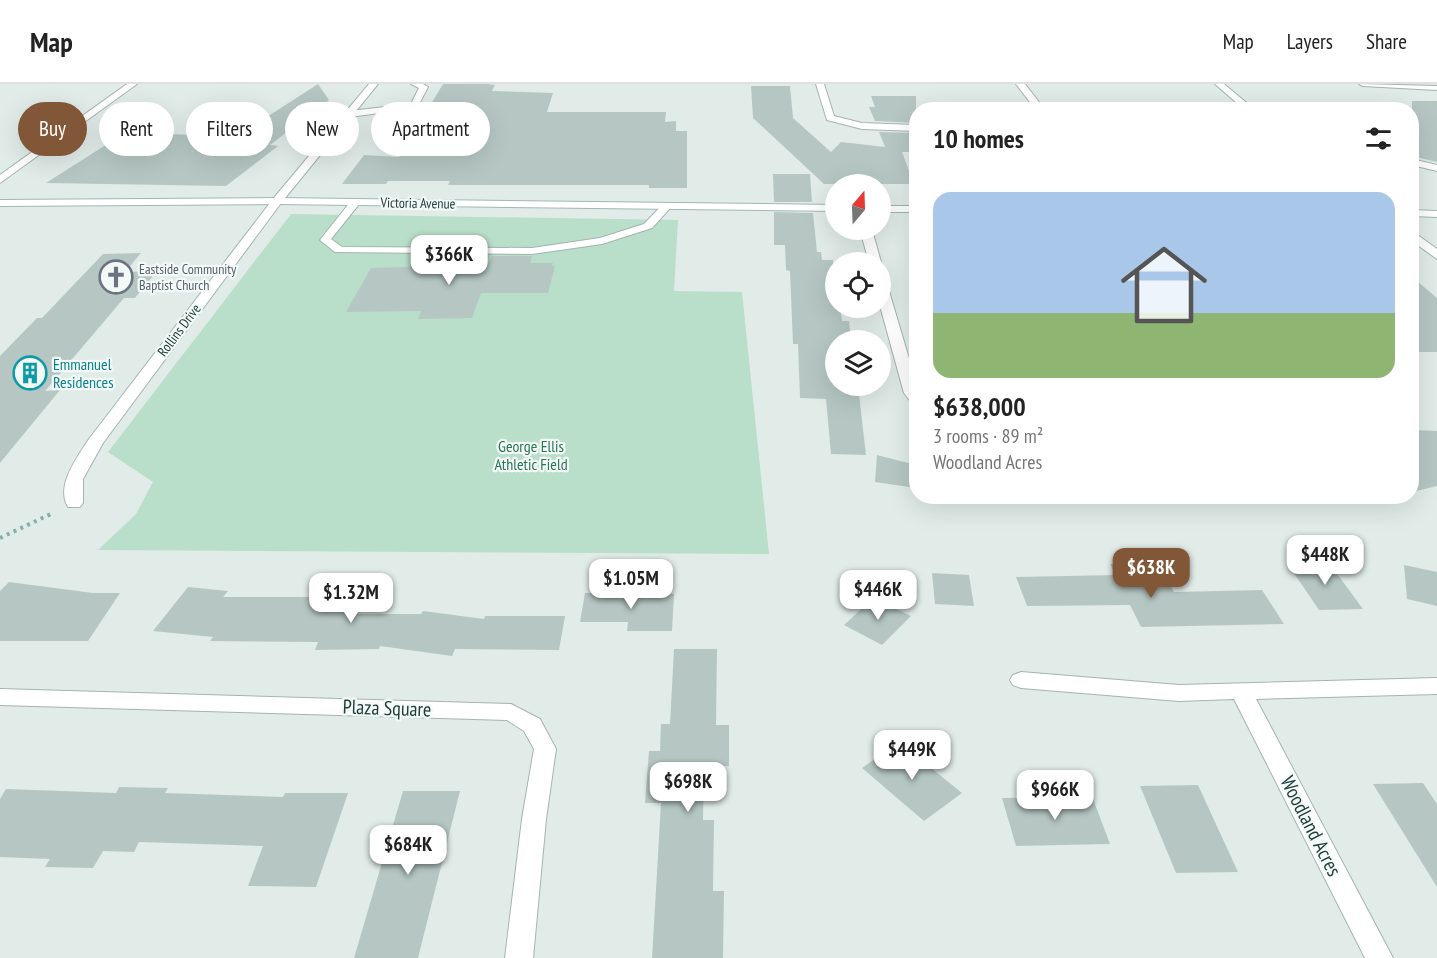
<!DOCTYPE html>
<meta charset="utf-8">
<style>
body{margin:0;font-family:"PT Sans Narrow",sans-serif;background:#f6f6f6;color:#222;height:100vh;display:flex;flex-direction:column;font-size:22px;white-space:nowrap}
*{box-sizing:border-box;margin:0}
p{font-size:20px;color:#767676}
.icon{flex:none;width:33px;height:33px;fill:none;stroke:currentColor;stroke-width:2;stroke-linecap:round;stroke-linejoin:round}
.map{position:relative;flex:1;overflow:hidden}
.drawer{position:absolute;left:909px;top:18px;width:510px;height:402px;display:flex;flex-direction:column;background:#fff;border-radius:24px;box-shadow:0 6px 24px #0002}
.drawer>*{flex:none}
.banner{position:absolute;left:18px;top:18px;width:570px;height:54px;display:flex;gap:12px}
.needle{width:39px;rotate:19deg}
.buttons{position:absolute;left:825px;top:90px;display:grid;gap:12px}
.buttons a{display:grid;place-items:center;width:66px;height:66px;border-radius:50%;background:#fff;box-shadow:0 6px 24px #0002;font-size:30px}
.price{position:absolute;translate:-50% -51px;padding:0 14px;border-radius:12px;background:#fff;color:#222;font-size:20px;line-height:39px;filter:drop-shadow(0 2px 3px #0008)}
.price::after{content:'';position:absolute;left:50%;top:36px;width:18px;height:14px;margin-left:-9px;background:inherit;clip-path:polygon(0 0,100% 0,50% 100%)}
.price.selected{background:#825738;color:#fff}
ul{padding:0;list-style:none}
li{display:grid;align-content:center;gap:12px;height:318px;padding:0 24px}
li+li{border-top:2px solid #e0e0e0}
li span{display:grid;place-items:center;height:186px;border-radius:18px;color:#555}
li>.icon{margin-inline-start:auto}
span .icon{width:108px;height:108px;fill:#fffc;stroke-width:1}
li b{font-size:26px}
h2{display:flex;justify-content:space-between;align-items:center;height:72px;padding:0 24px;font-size:26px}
.tag{padding:0 21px;border-radius:27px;background:#fff;box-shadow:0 6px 24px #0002;font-size:21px;line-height:54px}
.tag.selected{background:#825738;color:#fff}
header{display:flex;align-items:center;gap:36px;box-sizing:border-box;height:84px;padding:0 30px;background:#fff;border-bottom:2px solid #e0e0e0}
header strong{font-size:28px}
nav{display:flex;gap:33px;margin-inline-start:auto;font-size:21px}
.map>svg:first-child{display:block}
</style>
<header>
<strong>Map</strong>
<nav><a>Map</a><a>Layers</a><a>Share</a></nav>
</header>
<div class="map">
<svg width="1437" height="874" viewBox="0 0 1437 874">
<rect width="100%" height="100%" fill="#e1ece9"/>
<!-- green -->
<path fill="#b9dec9" d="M291,130L678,136L674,207L742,208L769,470L98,466L136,430L153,398L108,368Z"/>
<!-- building -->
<path fill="#b6c7c3" d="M318,0L329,16L270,61L278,62L226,102L46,99L126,48L236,53Z
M443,0H488L495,1L492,7L553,9L547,28H666L665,38L676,37V47H687V104H649V101H448L450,97H388L386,100H342L364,71L399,73Z
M751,2H790L793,34L831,68L841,58L885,63L879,48L916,49V68H902L914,100H824L753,34Z
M871,12H916V39L875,37L869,23H875Z
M1412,17H1437V78L1412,72Z
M773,90H810L812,118H774Z
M774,128L813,129L817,168H821L822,176H833L836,224H840L842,237H849L851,256H836V302H858L866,371L831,370L826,315L800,314L798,260H793L790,187L786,186L785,161H774Z
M141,169L125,188L157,187L135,214H124L45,307L60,306L0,379V272L37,234H42L103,170Z
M492,172H532L530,179H553L552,182H555L548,209H481L472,234L418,235L421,227L346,228L371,184L409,183L421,179H489Z
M1412,193L1437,214V268H1412Z
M1412,346L1437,347V402L1412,408Z
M877,371L916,381V404L875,398Z
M1148,479L1155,493H1166L1174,508L1262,506L1284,540L1141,543L1130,521L1027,522L1016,493L1116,491L1110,480Z
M1287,479H1329L1363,525L1319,526Z
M1404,481L1437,488V522L1407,515Z
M932,489L969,491L974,522L935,520Z
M9,498L93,509H120L88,557H0V507Z
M188,503L228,507L223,513H320L325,503H358L346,530H421L423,527L484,535L485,532H565L559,566L455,565L452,572L380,562L379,565L315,566L318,558L210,557L213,553L153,547Z
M585,509L674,510L672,547H627L628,538H580Z
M873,514L911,532L882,561L844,541Z
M674,565H717L716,641H729V682H704L703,736H714L713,807H724L723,874H652L661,719H645L649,667H660L661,640H670Z
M899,658L962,709L924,737L862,684Z
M1423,699L1437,720V803L1373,700Z
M1198,701L1238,788L1176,789L1140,702Z
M119,703L168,704L165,709L283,713L285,709H348L316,803L248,802L263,762L139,758L134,768L103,767L93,784L45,783L50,775L0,773V715L6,705L116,709Z
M403,707H460L418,874H354Z
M1092,712L1110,760L1016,762L1002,714Z"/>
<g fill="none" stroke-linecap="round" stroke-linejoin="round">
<!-- lane casing -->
<g stroke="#a4b4b1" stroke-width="2">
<path id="lane" d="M411,0H423L428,3L417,24L350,33L346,30L350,27L411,20L419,4Z
M1359,0L1437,2V6L1363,2Z
M1412,75L1437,81V87L1412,81Z
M355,116L360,119L331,155L342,163L532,164L600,154L644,140L664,119L673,121L652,144L602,160L532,170L335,168L320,156L351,117Z"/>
</g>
<!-- street casing -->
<g stroke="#a4b4b1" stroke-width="2">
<path id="street" d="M127,0H137L0,99V91Z
M369,0H378L281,119L103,359L83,395V419L80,423H68C55,402 78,372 89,355L273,115Z
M816,0H824L834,32L862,39L916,41V47L862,45L827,36Z
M1016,0H1025L1045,26H1036Z
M860,146H872L881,178L880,179L869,178Z
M880,193L886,197L916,298V319L911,318L904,309L880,222Z
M1021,588L1179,601L1437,594V610L1256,615L1393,874H1365L1234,615L1179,617L1021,604L1013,601L1010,596L1013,591Z
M0,605L511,620L540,635L556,665L546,735L533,874H505L522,735L534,665L524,647L507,636L0,621Z"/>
</g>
<!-- secondary casing -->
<g stroke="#9fb8b4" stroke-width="2">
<path id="secondary" d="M1215,0H1224L1255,26H1245Z
M277,114L836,121V127L277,120L0,122V116Z
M880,122H916V128H880Z
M1412,126L1437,127V133L1412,132Z
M1412,147L1437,165V175L1412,157Z"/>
</g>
<!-- path-far1 -->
<path stroke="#80b1aa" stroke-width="2" stroke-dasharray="1.5 2" stroke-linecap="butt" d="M399,55L408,41"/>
<!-- path -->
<path stroke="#80b1aa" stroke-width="4" stroke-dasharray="3 4.5" stroke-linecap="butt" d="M0,454L53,429"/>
<!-- lane -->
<use href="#lane" fill="#fff" fill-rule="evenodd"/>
<!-- street -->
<use href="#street" fill="#fff" fill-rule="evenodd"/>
<!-- secondary -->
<use href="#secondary" fill="#fff" fill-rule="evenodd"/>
</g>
<!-- icons -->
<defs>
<g id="church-ring" transform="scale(1.725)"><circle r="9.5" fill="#f2f9f6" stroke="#6b7280" stroke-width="1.5"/><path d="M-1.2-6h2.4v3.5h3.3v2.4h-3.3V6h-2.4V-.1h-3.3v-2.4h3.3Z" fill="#6b7280"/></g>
<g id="building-ring" transform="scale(1.725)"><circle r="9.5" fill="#f2f9f6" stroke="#0f9aa8" stroke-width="1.5"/><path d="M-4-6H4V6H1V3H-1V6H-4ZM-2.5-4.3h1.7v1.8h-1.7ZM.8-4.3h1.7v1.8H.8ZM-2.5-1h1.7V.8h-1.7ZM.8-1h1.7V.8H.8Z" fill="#0f9aa8"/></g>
</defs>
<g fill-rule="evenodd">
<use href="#church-ring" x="116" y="193"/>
<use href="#building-ring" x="30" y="289"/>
</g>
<g text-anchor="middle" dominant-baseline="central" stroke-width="4.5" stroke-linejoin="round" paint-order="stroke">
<!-- far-street labels -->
<g font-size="14" fill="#213e3b" stroke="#f2f9f6">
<text transform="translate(418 119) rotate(1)">Victoria Avenue</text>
<text transform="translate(179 246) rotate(-53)">Rollins Drive</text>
</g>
<!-- far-worship labels -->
<g font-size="14" fill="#5b616d" stroke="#f2f9f6" text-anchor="start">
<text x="139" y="185">Eastside Community<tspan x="139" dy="16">Baptist Church</tspan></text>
</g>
<!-- culture labels -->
<g font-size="16" fill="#0d838f" stroke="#f2f9f6" text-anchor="start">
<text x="53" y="280">Emmanuel<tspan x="53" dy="18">Residences</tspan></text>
</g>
<!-- park labels -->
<g font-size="16" fill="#297654" stroke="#f2f9f6">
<text x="531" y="362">George Ellis<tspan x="531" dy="18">Athletic Field</tspan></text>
</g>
<!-- near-street labels -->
<g font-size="20" fill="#213e3b" stroke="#f2f9f6">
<text transform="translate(387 624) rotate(2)">Plaza Square</text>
<text transform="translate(1311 742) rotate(63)">Woodland Acres</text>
</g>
</g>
</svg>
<div class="buttons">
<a><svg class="needle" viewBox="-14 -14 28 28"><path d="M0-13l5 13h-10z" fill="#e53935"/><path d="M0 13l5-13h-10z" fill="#767676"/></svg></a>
<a><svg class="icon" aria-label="locate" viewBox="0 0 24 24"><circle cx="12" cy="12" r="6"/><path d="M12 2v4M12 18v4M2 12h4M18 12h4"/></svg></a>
<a><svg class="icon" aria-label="layers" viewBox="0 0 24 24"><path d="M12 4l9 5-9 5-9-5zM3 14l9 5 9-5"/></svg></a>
</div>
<b class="price" style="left:449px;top:202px">$366K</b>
<b class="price" style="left:1325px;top:502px">$448K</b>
<b class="price selected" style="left:1151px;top:515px">$638K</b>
<b class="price" style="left:631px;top:526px">$1.05M</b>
<b class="price" style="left:878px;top:537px">$446K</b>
<b class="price" style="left:351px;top:540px">$1.32M</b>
<b class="price" style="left:912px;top:697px">$449K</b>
<b class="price" style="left:688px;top:729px">$698K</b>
<b class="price" style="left:1055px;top:737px">$966K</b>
<b class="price" style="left:408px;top:792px">$684K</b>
<div class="banner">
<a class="tag selected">Buy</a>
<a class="tag">Rent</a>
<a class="tag">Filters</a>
<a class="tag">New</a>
<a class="tag">Apartment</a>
</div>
<section class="drawer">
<h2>10 homes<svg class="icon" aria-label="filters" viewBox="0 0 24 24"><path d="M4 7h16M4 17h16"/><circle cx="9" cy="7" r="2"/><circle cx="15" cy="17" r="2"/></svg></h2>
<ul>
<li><span style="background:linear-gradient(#a9c7e8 65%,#8fb573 0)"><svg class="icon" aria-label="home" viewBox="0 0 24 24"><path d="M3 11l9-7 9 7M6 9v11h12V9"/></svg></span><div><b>$638,000</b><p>3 rooms · 89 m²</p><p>Woodland Acres</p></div></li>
</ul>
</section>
</div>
